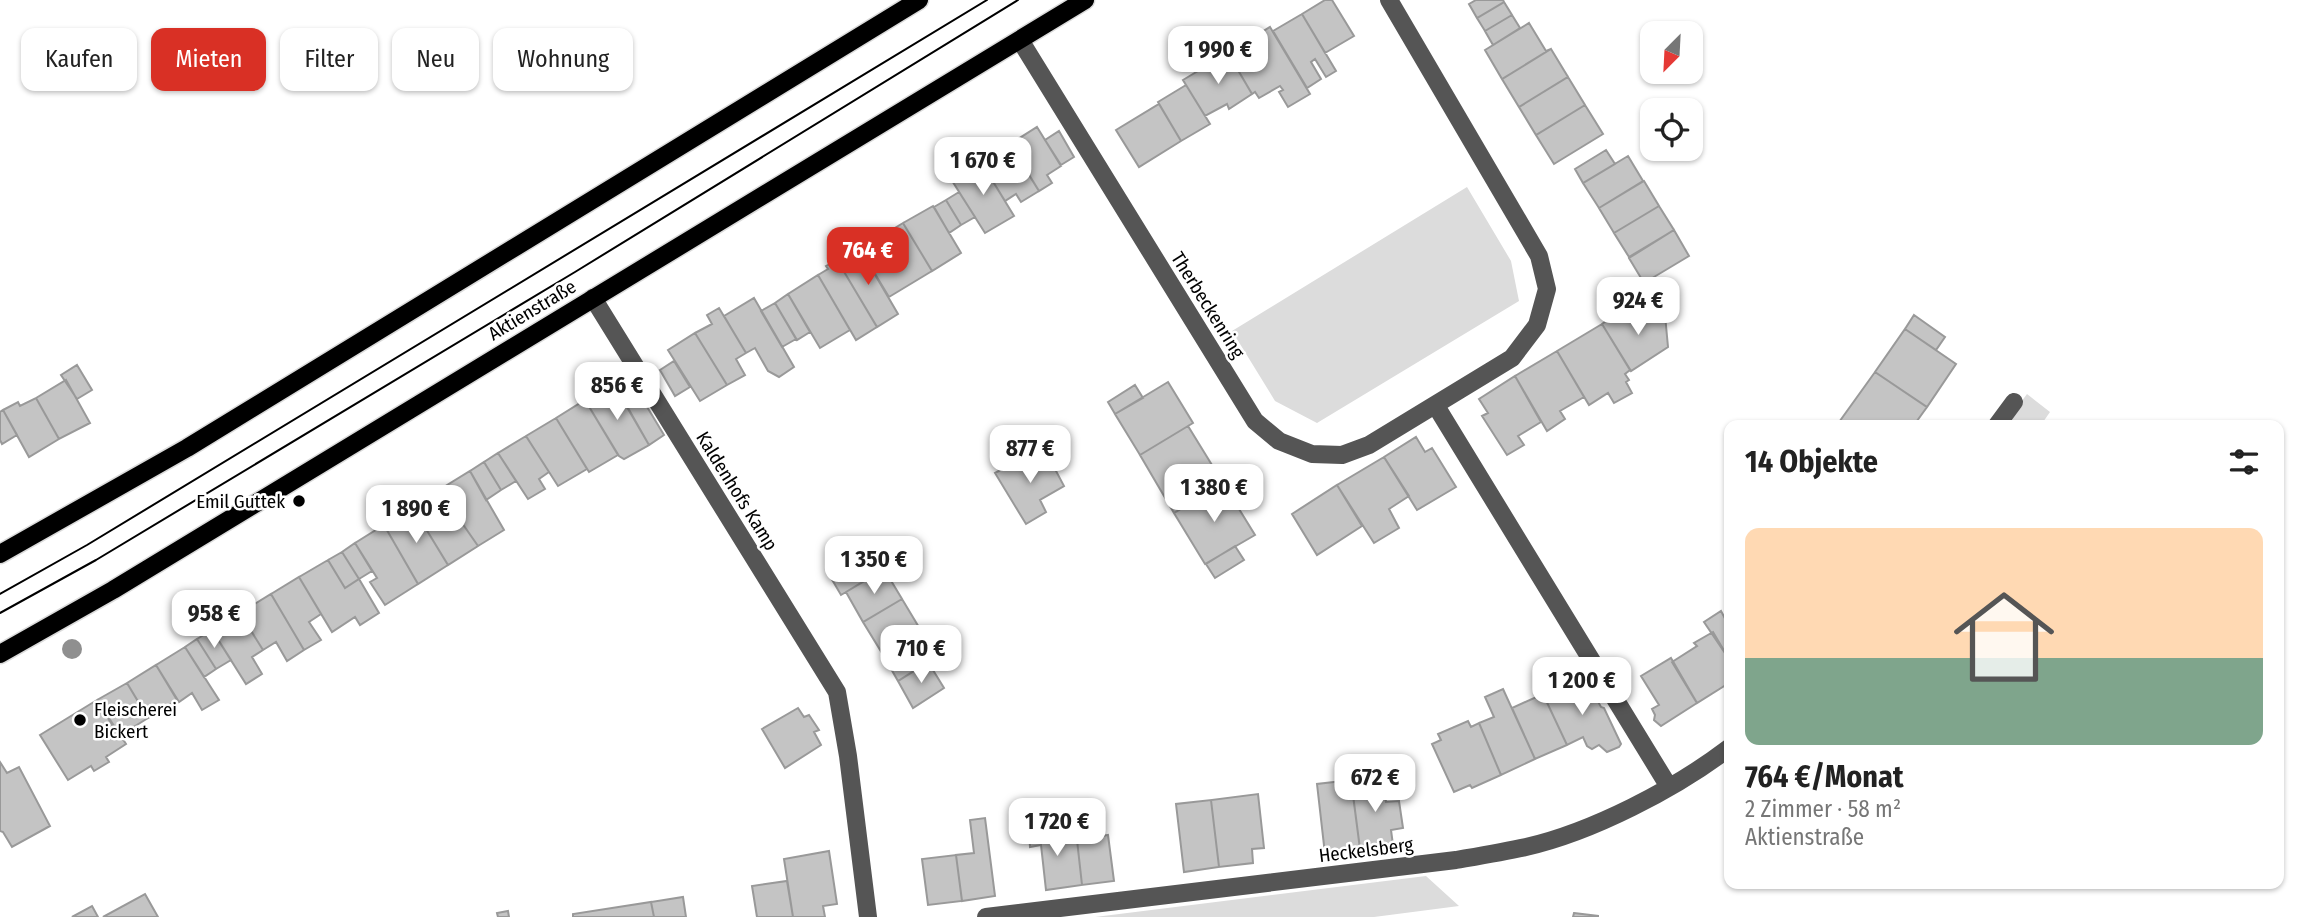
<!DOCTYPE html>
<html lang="de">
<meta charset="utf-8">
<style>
body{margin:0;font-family:"Fira Sans Condensed",sans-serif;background:#f6f6f6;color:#222;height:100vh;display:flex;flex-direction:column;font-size:26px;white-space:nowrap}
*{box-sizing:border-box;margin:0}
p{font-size:23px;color:#767676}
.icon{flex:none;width:38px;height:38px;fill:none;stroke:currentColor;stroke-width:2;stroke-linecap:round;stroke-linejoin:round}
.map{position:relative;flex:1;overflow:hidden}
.side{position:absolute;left:1724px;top:420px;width:560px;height:469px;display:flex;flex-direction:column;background:#fff;border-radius:14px;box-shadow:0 2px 5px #0004}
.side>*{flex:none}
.banner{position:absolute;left:21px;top:28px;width:665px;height:63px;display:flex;gap:14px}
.needle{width:46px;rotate:204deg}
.tools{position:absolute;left:1640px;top:21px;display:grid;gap:14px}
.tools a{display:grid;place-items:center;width:63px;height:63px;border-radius:14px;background:#fff;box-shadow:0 2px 5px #0004;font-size:35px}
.price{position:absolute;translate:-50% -60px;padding:0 16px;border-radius:14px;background:#fff;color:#222;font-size:23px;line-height:46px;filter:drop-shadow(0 2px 4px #0008)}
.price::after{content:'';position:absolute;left:50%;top:42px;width:21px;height:16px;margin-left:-10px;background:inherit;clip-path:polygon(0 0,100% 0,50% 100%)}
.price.selected{background:#d93025;color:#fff}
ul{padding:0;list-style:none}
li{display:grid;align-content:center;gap:14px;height:371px;padding:0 21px}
li span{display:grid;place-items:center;height:217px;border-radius:14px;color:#555}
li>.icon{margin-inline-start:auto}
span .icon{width:126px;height:126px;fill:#fffc;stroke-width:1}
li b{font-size:30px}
h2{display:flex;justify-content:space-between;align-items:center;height:84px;padding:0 21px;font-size:30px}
.tag{padding:0 24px;border-radius:14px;background:#fff;box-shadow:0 2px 5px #0004;font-size:24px;line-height:63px}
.tag.selected{background:#d93025;color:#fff}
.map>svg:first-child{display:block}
</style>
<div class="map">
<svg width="2312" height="917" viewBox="0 0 2312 917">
<rect width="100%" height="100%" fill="#fff"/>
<!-- green -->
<path fill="#dcdcdc" d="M1467,187L1511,261L1519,301L1317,423L1275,401L1232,331Z
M2027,394L2050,412L2041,425H2004Z
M1426,876L1459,906L1374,917H1095Z"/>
<!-- building -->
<path fill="#c4c4c4" stroke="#999" stroke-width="2" d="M1325,0H1332L1354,36L1325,53L1302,14Z
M1476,0H1503L1504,2L1477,18L1469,4Z
M1504,2L1512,15L1485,31L1477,18Z
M1302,14L1336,71L1326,77L1315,59L1311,62L1321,79L1307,88L1273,31Z
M1512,15L1520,28L1493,45L1485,31Z
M1529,23L1546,51L1551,49L1502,79L1485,50Z
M1270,27L1310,94L1288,107L1279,92L1283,90L1280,86L1259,98L1255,92L1252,94L1228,53Z
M1551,49L1568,77L1519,107L1502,79Z
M1228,53L1252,94L1229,109L1227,104L1205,116L1183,80Z
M1568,77L1585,105L1536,135L1519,107Z
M1186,85L1210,124L1181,141L1158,102Z
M1159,104L1181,141L1139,167L1116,130Z
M1585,105L1603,134L1554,164L1536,135Z
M1037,127L1061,166L1047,175L1052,183L1039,191L1010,144Z
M1059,131L1074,157L1061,165L1045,140Z
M1010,144L1039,191L1021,202L1016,194L1005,201L981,162Z
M1606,150L1615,164L1583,183L1575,169Z
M1628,156L1643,181L1599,208L1583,183Z
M981,162L1014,216L985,233L951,179Z
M1644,181L1659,206L1614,233L1599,208Z
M959,192L975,217L961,225L946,200Z
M946,200L961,225L949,233L934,207Z
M933,206L961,253L932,271L903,223Z
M1659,206L1674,230L1629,257L1614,233Z
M903,223L932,271L889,297L860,249Z
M1674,230L1689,256L1644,283L1629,258Z
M860,249L898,314L877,327L837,260Z
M837,260L877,327L856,340L818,275L828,269L826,266Z
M818,275L850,330L820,348L788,294Z
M788,294L810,332L797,340L775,303Z
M754,298L794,367L779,377L768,371L755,348L746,353L724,316Z
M775,303L796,339L782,347L761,311Z
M719,308L746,353L736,359L745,375L727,385L695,333L712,324L707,315Z
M1621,310L1627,319L1665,315L1668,347L1631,371L1602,324Z
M1914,315L1945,337L1936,350L1905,329Z
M1602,324L1630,370L1625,374L1629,380L1626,382L1632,393L1614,403L1608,393L1589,405L1557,351Z
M1905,329L1956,364L1927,407L1875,372Z
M695,333L727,385L700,401L668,350Z
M1557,351L1584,397L1560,411L1565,419L1547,431L1515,376Z
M674,361L690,387L675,396L660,370Z
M77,365L92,390L77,399L61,375Z
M1875,372L1927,407L1914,425H1837Z
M1515,376L1541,422L1518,436L1524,445L1507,455L1482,416L1488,413L1479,399Z
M629,377L664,435L649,445L615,385Z
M66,380L90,423L59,439L36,398Z
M1168,382L1193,423L1140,455L1115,414Z
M613,383L649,445L624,459L619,456L585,400Z
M1135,385L1143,398L1115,414L1108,402Z
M36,398L59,439L29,457L3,410L18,402L20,406Z
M585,400L618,455L589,472L556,418Z
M3,410L17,435L2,444L0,440V412Z
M556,418L587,469L558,486L526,436Z
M1188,426L1223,483L1174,513L1140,455Z
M526,436L549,472L539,479L545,489L528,499L498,453Z
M1416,437L1425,452L1432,448L1456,487L1417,510L1384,457Z
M1046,452L1064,486L1040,500L1046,512L1026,524L995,473L1017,461L1021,468Z
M498,453L516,481L501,490L484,462Z
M1384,457L1409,496L1389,509L1399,528L1374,543L1337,485Z
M484,462L501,490L486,500L470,471Z
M470,471L504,530L478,546L439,490Z
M1223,483L1255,535L1205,564L1174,513Z
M1337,485L1362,526L1317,555L1292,514Z
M439,490L478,546L448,565L412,506Z
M412,506L448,565L418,584L384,525Z
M384,525L418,584L385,605L370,582L377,578L355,543Z
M355,543L372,571L359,579L342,552Z
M1235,546L1244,560L1215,578L1206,564Z
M342,552L359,579L345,588L328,560Z
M853,554L868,579L841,595L827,571Z
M328,560L345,588L359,579L379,613L360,625L355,617L332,632L299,577Z
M884,569L902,599L863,622L846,592Z
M299,577L321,614L309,622L321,640L304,650L271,594Z
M271,594L304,650L287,661L276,642L263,650L240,613Z
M902,599L920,629L882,653L863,622Z
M1721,611L1729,626V659L1704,622Z
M240,613L263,650L252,657L262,674L246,684L212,630Z
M920,629L938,656L898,681L882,653Z
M212,630L231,660L216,669L197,639Z
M1713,632L1729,659V683L1697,703L1672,662L1697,646L1694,643Z
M197,639L216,669L204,677L185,647Z
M185,647L219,700L202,710L192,693L179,702L156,665Z
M1671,658L1697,703L1661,726L1654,720L1655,715L1652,709L1659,705L1641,676Z
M928,662L944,688L913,708L898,681Z
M156,665L177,700L148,718L127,683Z
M1575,679L1580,690L1587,686L1591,689L1601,707L1604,708L1621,744L1619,747L1607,752L1599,745L1592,749L1587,746L1583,737L1567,745L1543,694Z
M127,683L148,718L119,736L97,700Z
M1503,689L1535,759L1501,775L1479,723L1494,717L1485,697Z
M1543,694L1567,745L1535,759L1512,708Z
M97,700L126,744L106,757L109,762L94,771L91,766L68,780L40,735Z
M798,708L804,717L809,715L819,730L814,732L821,745L785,768L762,729Z
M1468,721L1471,727L1479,723L1501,775L1472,788L1470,785L1454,792L1432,744L1441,740L1438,734Z
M0,762L7,773L19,767L50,826L12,847L3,832L0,831Z
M1378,778L1383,781L1386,802L1399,801L1403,828L1391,830L1393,845L1360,849L1352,787L1358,779Z
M1351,780L1360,849L1325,854L1317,784Z
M1258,794L1264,848L1252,849L1253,863L1219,867L1211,800Z
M1211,800L1219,867L1184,872L1176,804Z
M985,818L995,896L962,901L956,855L974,853L970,820Z
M1046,823L1056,830L1057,843L1077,840L1082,885L1046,890L1041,845L1030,847L1029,833L1035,825Z
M1108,835L1114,881L1082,885L1077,840Z
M829,851L837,904L823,906L825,917H793L784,859Z
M956,855L962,901L928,905L922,859Z
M787,881L793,917H757L752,886Z
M145,894L158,917H103Z
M683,897L686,917H654L651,902Z
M651,902L654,917H573V914Z
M92,906L98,917H72Z
M508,911L509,917H498L497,913Z
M1574,913L1598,916V917H1573Z"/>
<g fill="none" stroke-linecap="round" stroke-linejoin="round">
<!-- major casing -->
<g stroke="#dbdbdb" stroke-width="21">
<path id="major" d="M0,554L187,448L919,0
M0,654L113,590L1085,0"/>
</g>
<!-- minor -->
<path stroke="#555" stroke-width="18" d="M1020,40L1255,421L1279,441L1312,454L1342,455L1369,445L1512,358L1537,325L1547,289L1539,256L1389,0
M593,298L837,692L848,756L868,917
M1436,406L1669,787
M1997,425L2014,402
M986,917L1456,860C1479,856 1503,852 1526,847C1592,832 1675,789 1729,748"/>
<!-- major -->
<use href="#major" stroke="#000" stroke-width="18"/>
<!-- tram -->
<path stroke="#000" stroke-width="2" d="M0,594L87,545L987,0
M0,613L96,560L575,272L1018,0"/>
</g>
<!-- trees -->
<circle fill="#8f8f8f" cx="72" cy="649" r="10"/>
<!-- markers -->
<g fill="#000" stroke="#fff" stroke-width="2.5">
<circle cx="299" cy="501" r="7"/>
<circle cx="80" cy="720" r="7"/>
</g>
<g text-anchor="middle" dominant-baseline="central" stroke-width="5" stroke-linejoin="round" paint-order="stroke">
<!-- street labels -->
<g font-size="19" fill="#000" stroke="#fff">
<text transform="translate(1208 305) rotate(58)">Therbeckenring</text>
<text transform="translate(532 310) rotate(-31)">Aktienstraße</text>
<text transform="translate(737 491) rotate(58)">Kaldenhofs Kamp</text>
<text transform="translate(1366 850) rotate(-7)">Heckelsberg</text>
</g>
<!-- poi labels -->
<g font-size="19" fill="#000" stroke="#fff" text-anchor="end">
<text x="285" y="501">Emil Guttek</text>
<text x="94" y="709" text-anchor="start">Fleischerei<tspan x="94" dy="22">Bickert</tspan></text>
</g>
</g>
</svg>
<div class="tools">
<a><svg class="needle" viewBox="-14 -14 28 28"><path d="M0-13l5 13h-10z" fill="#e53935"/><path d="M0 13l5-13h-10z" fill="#767676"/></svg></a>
<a><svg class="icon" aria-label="locate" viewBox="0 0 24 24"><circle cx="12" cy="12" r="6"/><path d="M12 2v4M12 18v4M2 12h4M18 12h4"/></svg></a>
</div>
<b class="price" style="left:1218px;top:86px">1 990 €</b>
<b class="price" style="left:983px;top:197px">1 670 €</b>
<b class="price selected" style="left:868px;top:287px">764 €</b>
<b class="price" style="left:1638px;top:337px">924 €</b>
<b class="price" style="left:617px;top:422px">856 €</b>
<b class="price" style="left:1030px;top:485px">877 €</b>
<b class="price" style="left:1214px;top:524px">1 380 €</b>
<b class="price" style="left:416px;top:545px">1 890 €</b>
<b class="price" style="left:874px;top:596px">1 350 €</b>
<b class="price" style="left:214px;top:650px">958 €</b>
<b class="price" style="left:921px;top:685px">710 €</b>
<b class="price" style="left:1582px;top:717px">1 200 €</b>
<b class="price" style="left:1375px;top:814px">672 €</b>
<b class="price" style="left:1057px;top:858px">1 720 €</b>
<div class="banner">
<a class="tag">Kaufen</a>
<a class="tag selected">Mieten</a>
<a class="tag">Filter</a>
<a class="tag">Neu</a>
<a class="tag">Wohnung</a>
</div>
<section class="side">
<h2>14 Objekte<svg class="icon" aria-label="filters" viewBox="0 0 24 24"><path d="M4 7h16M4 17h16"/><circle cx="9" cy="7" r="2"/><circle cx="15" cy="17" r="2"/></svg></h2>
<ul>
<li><span style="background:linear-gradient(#ffd9b3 60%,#7fa58c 0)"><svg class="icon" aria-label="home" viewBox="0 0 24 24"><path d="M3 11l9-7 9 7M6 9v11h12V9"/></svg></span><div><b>764 €/Monat</b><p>2 Zimmer · 58 m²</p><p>Aktienstraße</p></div></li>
</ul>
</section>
</div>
